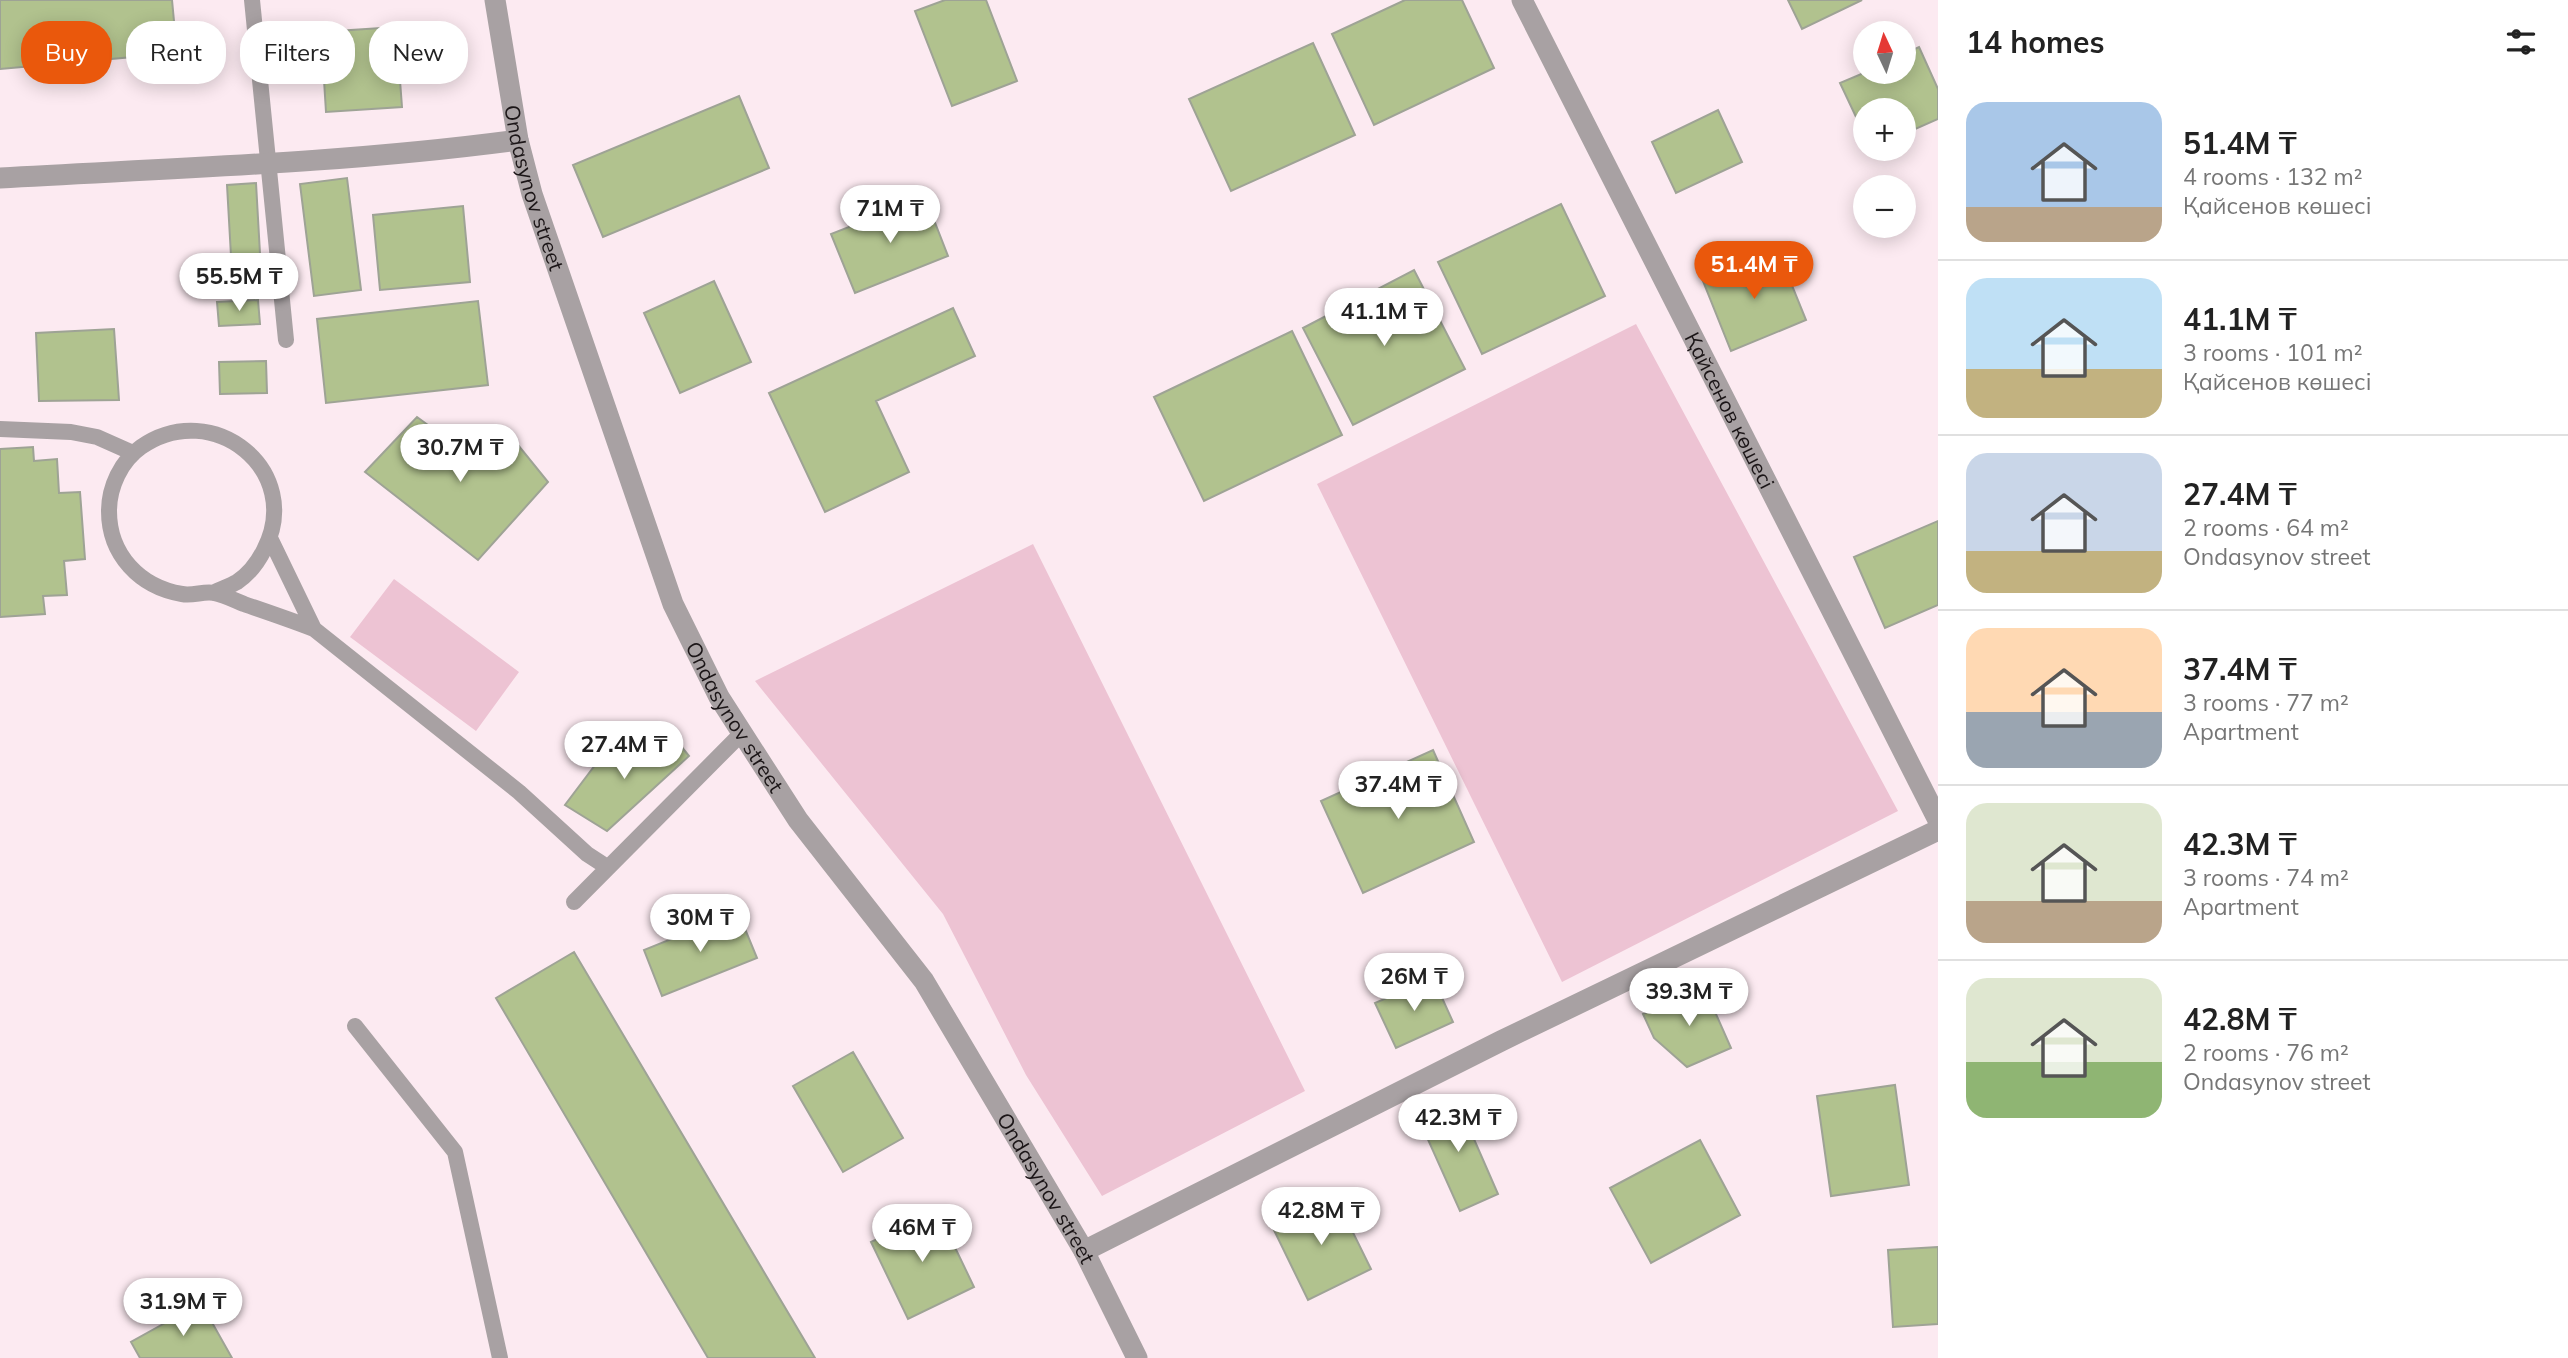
<!DOCTYPE html>
<meta charset="utf-8">
<style>
body{margin:0;font-family:Mulish,sans-serif;background:#f2f2f2;color:#222;height:100vh;display:flex;flex-direction:column;font-size:26px;white-space:nowrap}
*{box-sizing:border-box;margin:0}
p{font-size:23px;color:#767676}
.icon{flex:none;width:38px;height:38px;fill:none;stroke:currentColor;stroke-width:2;stroke-linecap:round;stroke-linejoin:round}
.map{position:relative;flex:1;overflow:hidden}
.details{display:flex;flex-direction:column;background:#fff;width:630px}
.details>*{flex:none}
.guide{position:absolute;left:21px;top:21px;width:665px;height:63px;display:flex;gap:14px}
.needle{width:46px;rotate:356deg}
.fabs{position:absolute;left:1853px;top:21px;display:grid;gap:14px}
.fabs a{display:grid;place-items:center;width:63px;height:63px;border-radius:50%;background:#fff;box-shadow:0 4px 18px #0003;font-size:35px}
.price{position:absolute;translate:-50% -60px;padding:0 16px;border-radius:24px;background:#fff;color:#222;font-size:23px;line-height:46px;filter:drop-shadow(0 2px 4px #0008)}
.price::after{content:'';position:absolute;left:50%;top:42px;width:21px;height:16px;margin-left:-10px;background:inherit;clip-path:polygon(0 0,100% 0,50% 100%)}
.price.current{background:#ea580c;color:#fff}
ul{padding:0;list-style:none}
li{display:flex;align-items:center;gap:21px;height:175px;padding:0 28px}
li+li{border-top:2px solid #e0e0e0}
li span{display:grid;place-items:center;flex:none;width:196px;height:140px;border-radius:21px;color:#555}
li>.icon{margin-inline-start:auto}
span .icon{width:84px;height:84px;fill:#fffc;stroke-width:1}
li b{font-size:30px}
h2{display:flex;justify-content:space-between;align-items:center;height:84px;padding:0 28px;font-size:30px}
.chip{padding:0 24px;border-radius:28px;background:#fff;box-shadow:0 4px 18px #0003;font-size:24px;line-height:63px}
.chip.current{background:#ea580c;color:#fff}
main{display:flex;flex:1;min-height:0}
.map>svg:first-child{display:block}
</style>
<main>
<div class="map">
<svg width="1938" height="1358" viewBox="0 0 1938 1358">
<rect width="100%" height="100%" fill="#fceaf1"/>
<!-- green -->
<path fill="#edc3d3" d="M1636,324L1898,811L1562,982L1317,484Z
M1033,544L1305,1091L1102,1196L1026,1075L943,914L755,681Z
M394,579L519,672L476,731L350,637Z"/>
<!-- building -->
<path fill="#b1c28e" stroke="#9ea395" stroke-width="2" d="M0,0H172L177,53L0,69Z
M945,0H986L1017,81L952,106L915,11Z
M1405,0H1462L1494,68L1374,125L1332,34Z
M1788,0H1862L1802,29Z
M396,27L402,107L326,112L321,32Z
M1313,43L1355,135L1231,191L1189,99Z
M1919,47L1938,89V119L1904,134V110H1866V138L1840,83L1866,72H1904V54Z
M739,96L769,168L603,237L573,165Z
M1718,110L1742,162L1676,193L1652,142Z
M347,178L361,290L314,296L300,184Z
M256,183L262,289L233,291L227,185Z
M925,197L948,256L855,293L831,234Z
M1561,204L1605,296L1482,354L1438,262Z
M463,206L470,282L380,290L373,215Z
M1778,251L1806,320L1731,351L1703,281Z
M1414,270L1465,369L1353,425L1303,328Z
M714,281L751,362L680,393L644,313Z
M258,300L260,324L219,326L217,302Z
M478,301L488,385L326,403L317,319Z
M953,308L975,356L876,401L909,472L825,512L769,393Z
M114,329L119,400L39,401L36,333Z
M1292,331L1342,435L1204,501L1154,397Z
M266,361L267,393L220,394L219,362Z
M417,417L473,458L505,429L548,482L478,560L365,472Z
M33,447L34,461L57,459L59,493L80,492L85,559L64,561L67,595L43,596L45,614L0,617V449Z
M1938,521V605L1885,628L1854,557Z
M668,730L689,756L607,831L565,805L614,740L640,762Z
M1433,750L1474,842L1363,893L1321,801Z
M738,912L757,958L662,996L644,950Z
M574,952L815,1358H708L496,998Z
M1433,978L1453,1022L1396,1048L1375,1003Z
M1704,987L1731,1048L1687,1067L1654,1038L1643,1014Z
M853,1052L903,1138L843,1172L793,1086Z
M1895,1085L1909,1185L1831,1196L1817,1096Z
M1456,1098L1498,1194L1460,1211L1417,1115Z
M1700,1140L1740,1215L1651,1263L1610,1188Z
M1334,1194L1371,1269L1308,1300L1271,1224Z
M937,1210L974,1287L908,1319L871,1242Z
M1938,1247V1324L1893,1327L1888,1250Z
M201,1303L232,1358H140L131,1342Z"/>
<g fill="none" stroke-linecap="round" stroke-linejoin="round">
<!-- lane -->
<path stroke="#a8a1a3" stroke-width="16" d="M252,0L286,340
M0,429L71,432L97,437L133,453
M213,593C221,589 230,586 237,582C249,574 258,562 264,550C305,471 213,397 141,447C121,461 109,487 109,511C109,555 140,587 182,594C193,596 204,591 214,593C224,595 234,600 244,604C267,612 291,620 314,629L270,538
M314,629L519,792L587,854L607,867
M574,902L742,733
M355,1026L455,1152L500,1358"/>
<!-- street -->
<g stroke="#a8a1a3" stroke-width="21">
<path id="s1" d="M495,0L518,140L532,194L673,604L719,697L798,820L924,981L1084,1251L1137,1358"/>
<path id="s2" d="M1522,0L1938,820"/>
<path d="M0,178C173,168 347,163 518,140"/>
<path d="M1084,1251L1501,1041L1938,830"/>
</g>
</g>
<g text-anchor="middle" dominant-baseline="central" stroke-width="5" stroke-linejoin="round" paint-order="stroke">
<!-- street labels -->
<g font-size="21" fill="#1b1517" stroke="#fff">
<text stroke="none"><textPath href="#s1" startOffset="192">Ondasynov street</textPath></text>
<text stroke="none"><textPath href="#s2" startOffset="460">Қайсенов көшесі</textPath></text>
<text stroke="none"><textPath href="#s1" startOffset="760">Ondasynov street</textPath></text>
<text stroke="none"><textPath href="#s1" startOffset="1326">Ondasynov street</textPath></text>
</g>
</g>
</svg>
<div class="fabs">
<a><svg class="needle" viewBox="-14 -14 28 28"><path d="M0-13l5 13h-10z" fill="#e53935"/><path d="M0 13l5-13h-10z" fill="#767676"/></svg></a>
<a>+</a>
<a>−</a>
</div>
<b class="price" style="left:890px;top:245px">71M ₸</b>
<b class="price current" style="left:1754px;top:301px">51.4M ₸</b>
<b class="price" style="left:239px;top:313px">55.5M ₸</b>
<b class="price" style="left:1384px;top:348px">41.1M ₸</b>
<b class="price" style="left:460px;top:484px">30.7M ₸</b>
<b class="price" style="left:624px;top:781px">27.4M ₸</b>
<b class="price" style="left:1398px;top:821px">37.4M ₸</b>
<b class="price" style="left:700px;top:954px">30M ₸</b>
<b class="price" style="left:1414px;top:1013px">26M ₸</b>
<b class="price" style="left:1689px;top:1028px">39.3M ₸</b>
<b class="price" style="left:1458px;top:1154px">42.3M ₸</b>
<b class="price" style="left:1321px;top:1247px">42.8M ₸</b>
<b class="price" style="left:922px;top:1264px">46M ₸</b>
<b class="price" style="left:183px;top:1338px">31.9M ₸</b>
<div class="guide">
<a class="chip current">Buy</a>
<a class="chip">Rent</a>
<a class="chip">Filters</a>
<a class="chip">New</a>
</div>
</div>
<section class="details">
<h2>14 homes<svg class="icon" aria-label="filters" viewBox="0 0 24 24"><path d="M4 7h16M4 17h16"/><circle cx="9" cy="7" r="2"/><circle cx="15" cy="17" r="2"/></svg></h2>
<ul>
<li><span style="background:linear-gradient(#a9c7e8 75%,#b9a48a 0)"><svg class="icon" aria-label="home" viewBox="0 0 24 24"><path d="M3 11l9-7 9 7M6 9v11h12V9"/></svg></span><div><b>51.4M ₸</b><p>4 rooms · 132 m²</p><p>Қайсенов көшесі</p></div></li>
<li><span style="background:linear-gradient(#bfe0f5 65%,#c2b280 0)"><svg class="icon" aria-label="home" viewBox="0 0 24 24"><path d="M3 11l9-7 9 7M6 9v11h12V9"/></svg></span><div><b>41.1M ₸</b><p>3 rooms · 101 m²</p><p>Қайсенов көшесі</p></div></li>
<li><span style="background:linear-gradient(#c9d6e8 70%,#c2b280 0)"><svg class="icon" aria-label="home" viewBox="0 0 24 24"><path d="M3 11l9-7 9 7M6 9v11h12V9"/></svg></span><div><b>27.4M ₸</b><p>2 rooms · 64 m²</p><p>Ondasynov street</p></div></li>
<li><span style="background:linear-gradient(#ffd9b3 60%,#9aa5b1 0)"><svg class="icon" aria-label="home" viewBox="0 0 24 24"><path d="M3 11l9-7 9 7M6 9v11h12V9"/></svg></span><div><b>37.4M ₸</b><p>3 rooms · 77 m²</p><p>Apartment</p></div></li>
<li><span style="background:linear-gradient(#dfe7d0 70%,#b9a48a 0)"><svg class="icon" aria-label="home" viewBox="0 0 24 24"><path d="M3 11l9-7 9 7M6 9v11h12V9"/></svg></span><div><b>42.3M ₸</b><p>3 rooms · 74 m²</p><p>Apartment</p></div></li>
<li><span style="background:linear-gradient(#dfe7d0 60%,#8fb573 0)"><svg class="icon" aria-label="home" viewBox="0 0 24 24"><path d="M3 11l9-7 9 7M6 9v11h12V9"/></svg></span><div><b>42.8M ₸</b><p>2 rooms · 76 m²</p><p>Ondasynov street</p></div></li>
</ul>
</section>
</main>
